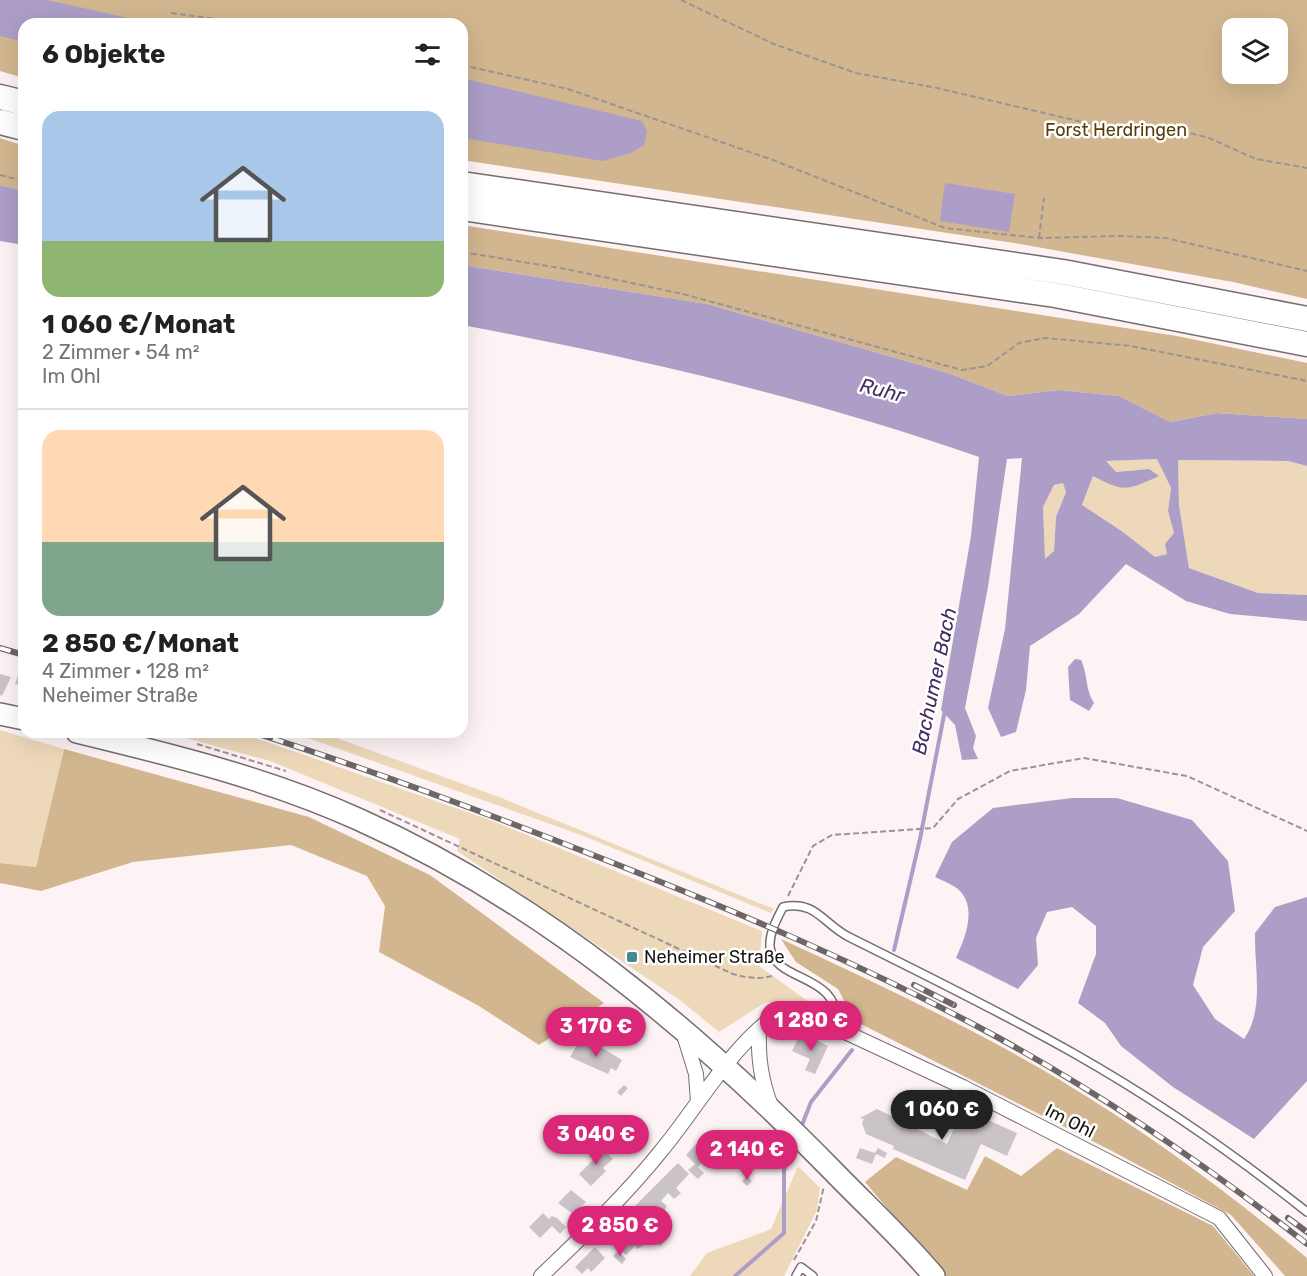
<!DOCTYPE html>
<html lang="de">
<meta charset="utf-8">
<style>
body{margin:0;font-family:Rubik,sans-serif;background:#f2f2f2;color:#202124;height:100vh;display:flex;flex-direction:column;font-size:22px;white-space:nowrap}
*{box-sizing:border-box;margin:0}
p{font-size:20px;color:#757577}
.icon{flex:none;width:33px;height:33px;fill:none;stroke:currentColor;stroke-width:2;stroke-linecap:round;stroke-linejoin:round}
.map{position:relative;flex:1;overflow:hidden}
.panel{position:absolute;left:18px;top:18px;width:450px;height:720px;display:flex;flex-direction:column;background:#fff;border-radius:18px;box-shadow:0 6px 24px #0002}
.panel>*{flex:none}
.controls{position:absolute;left:1222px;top:18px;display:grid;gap:12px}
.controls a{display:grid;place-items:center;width:66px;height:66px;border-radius:12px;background:#fff;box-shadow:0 6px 24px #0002;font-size:30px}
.price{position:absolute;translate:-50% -51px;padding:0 14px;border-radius:21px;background:#db2777;color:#fff;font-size:20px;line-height:39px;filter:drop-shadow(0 2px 3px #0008)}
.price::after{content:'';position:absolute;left:50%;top:36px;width:18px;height:14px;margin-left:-9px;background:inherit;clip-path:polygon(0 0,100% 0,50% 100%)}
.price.on{background:#222;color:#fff}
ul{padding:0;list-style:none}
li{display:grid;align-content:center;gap:12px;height:318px;padding:0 24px}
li+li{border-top:2px solid #e0e0e0}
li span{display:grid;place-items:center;height:186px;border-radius:18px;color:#555}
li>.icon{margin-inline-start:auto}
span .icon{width:108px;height:108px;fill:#fffc;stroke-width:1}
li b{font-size:26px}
h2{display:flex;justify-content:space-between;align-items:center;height:72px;padding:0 24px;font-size:26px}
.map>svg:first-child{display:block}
</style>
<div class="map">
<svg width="1307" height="1276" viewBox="0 0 1307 1276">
<rect width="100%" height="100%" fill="#fdf3f4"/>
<!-- green -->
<path fill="#edd8ba" d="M1157,459L1171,488L1168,511L1174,533L1167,554L1155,557L1123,532L1082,506L1093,476L1149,469L1116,472L1106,461Z
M1178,460L1288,461L1307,466V595L1258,593L1189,568L1179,505Z
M1063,482L1066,492L1056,517L1054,551L1045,560L1043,507L1054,485Z
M0,730L64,749L36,867L0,863Z
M164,732H235L267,742L490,820L762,931L759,966L820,1010L766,1002L719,1032L681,1001L457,851L460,839L270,761Z
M291,732H320L499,797L774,909L771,913L581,835Z
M798,1166L820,1188L817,1210L784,1276H690L707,1253L771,1229Z"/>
<!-- forest -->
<path fill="#d2b68f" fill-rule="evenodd" d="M0,0H1307V299L1233,282L1014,243L462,160V24H24V78L0,71ZM1233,28H1278V74H1233Z
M0,138L24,146V191L0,185Z
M462,225L1177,336L1307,363V419L1217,413L1170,422L1119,396L1059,390L1008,396L948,373L707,304L462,265Z
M64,749L309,817L430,875L604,1003L539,1045L479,1006L379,952L385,906L367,876L291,845L133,862L41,891L0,883V863L36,867Z
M781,939C876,983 971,1027 1060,1080C1148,1133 1229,1193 1307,1258V1276H1285L1231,1215L1110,1150L855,1021L838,989L796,962Z
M1057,1148L1213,1226L1254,1276H944L865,1182L896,1157L967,1190L985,1156L1021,1176Z"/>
<!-- water -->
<path fill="#ac9ec7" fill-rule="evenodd" d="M0,0H47L155,24H24V42L0,36Z
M462,78L642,121L647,131L644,146L628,154L603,161L462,138Z
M945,183L1015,194L1009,232L940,221Z
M0,185L24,191V245L0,241Z
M462,265L707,304L948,373L1008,396L1059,390L1119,396L1170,422L1217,413L1307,419V466L1288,461L1178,460L1179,505L1189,568L1258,593L1307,595V621L1230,614L1186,601L1126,564L1079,614L1030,646L1026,690L1016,732L1001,737L988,708L1005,629L1022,458L1007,459L988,587L965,708L976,736L973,748L978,759L962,760L955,725L941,710L971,536L979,457C811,398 637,358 462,325ZM1157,459L1171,488L1168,511L1174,533L1165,544L1167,554L1155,557L1123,532L1082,505L1093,476C1124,492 1126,491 1159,476L1149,469L1116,472L1106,461ZM1063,483L1066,492L1056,517L1054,551L1045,559L1043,507L1054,485Z
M1075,659L1081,660C1088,675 1085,689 1094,703L1089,711L1070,700L1068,667Z
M1072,798H1117L1192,820L1228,861L1235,911L1203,947L1193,985L1215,1019L1244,1039C1265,1009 1254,967 1255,933L1275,907L1307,897V1081L1254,1139L1173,1087L1121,1046L1105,1023L1078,1003L1096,954V926L1072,907L1047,912L1036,938L1038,965L1018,989L956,958C965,938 977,909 960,891C954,885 943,881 935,877L952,842L993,808Z"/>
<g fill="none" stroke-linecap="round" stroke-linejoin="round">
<!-- stream -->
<path stroke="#ac9ec7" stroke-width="4" d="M894,950L920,839L945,710
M800,1130L811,1102L852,1050
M735,1276L784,1233V1170L795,1142"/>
</g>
<!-- building -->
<path fill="#cac3c8" d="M0,674L11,677L2,696L0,695Z
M18,675L24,677V686L15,684Z
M801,1033L828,1046L815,1074L805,1070L810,1059L792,1051Z
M580,1040L597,1050L599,1046L622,1060L616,1071L611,1068L608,1074L570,1057Z
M624,1085L628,1088L621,1096L617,1092Z
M877,1109L947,1144L963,1109L1017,1133L1007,1156L981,1144L965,1180L893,1149L894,1146L866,1134L862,1123L864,1119L860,1118Z
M734,1137L751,1155L746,1160L751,1165L743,1173L720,1151Z
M709,1139L718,1148L715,1152L705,1143Z
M696,1144L710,1153L698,1167L704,1173L698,1179L688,1170L695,1164L686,1155Z
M600,1146L613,1159L603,1168L606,1171L591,1186L579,1174L594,1159L590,1156Z
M860,1148L875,1153L878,1148L887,1153L885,1158L876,1154L872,1164L856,1158Z
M678,1163L689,1174L676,1188L681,1193L674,1199L668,1193L661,1201L667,1206L654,1225L635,1206Z
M747,1176L752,1181L747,1186L742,1181Z
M571,1190L586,1202L573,1214L558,1203Z
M543,1213L549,1219L552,1216L557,1218L566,1227L560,1234L552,1226L540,1238L529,1227Z
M627,1214L643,1230L637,1235L645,1244L638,1249L635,1246L626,1255L607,1235Z
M660,1227L670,1236L660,1246L651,1237Z
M595,1247L605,1258L591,1272L588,1268L582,1274L575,1267Z
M618,1251L626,1259L622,1264L613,1256Z"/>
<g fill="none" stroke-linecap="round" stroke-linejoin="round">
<!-- service casing -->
<g stroke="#766d6e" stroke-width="10">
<path id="service" d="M837,1028C841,970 775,985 770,947C769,933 777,919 783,907C816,900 823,924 849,937C925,975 1001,1012 1075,1054C1156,1100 1234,1154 1307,1212
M796,1276L801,1267L813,1276"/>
</g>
<!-- minor casing -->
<g stroke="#766d6e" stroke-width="16">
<path id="minor" d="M759,1029C758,1058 761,1080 771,1106
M684,1035L696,1074L698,1102
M541,1276C583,1236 625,1196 661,1151C696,1109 725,1056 768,1021C778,1013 790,1011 802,1012L963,1087L1219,1218L1265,1276"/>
</g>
<!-- primary casing -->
<g stroke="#766d6e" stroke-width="24">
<path id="primary" d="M0,714L24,719
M77,732C172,755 270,779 360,820C541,901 695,1030 833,1171C867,1206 903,1239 934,1276"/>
</g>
<!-- motorway casing -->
<g stroke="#766d6e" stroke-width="27">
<path id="motorway" d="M0,97L24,103
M0,122L24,128
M462,184L1063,272L1307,319
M462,208L1055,295L1307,344"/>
</g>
<!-- path -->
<path stroke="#9b9495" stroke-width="2" stroke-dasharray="6 3" stroke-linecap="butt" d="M681,0L774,44L856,73L937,88L1091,124L1129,128H1170L1209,138L1256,159L1307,168
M171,13L254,24
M462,65L568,89L773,160L945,228L1039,238L1121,236L1166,238L1307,271
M0,175L24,181
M1039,238L1044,198
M462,252L566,269L683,294L962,370L987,366L1019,343L1045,338L1131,346L1307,381
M197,744L286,771
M380,810L733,974C748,978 760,980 775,975
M788,896L813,846L832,835L933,828L958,799L1010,771L1084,758L1187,776L1307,831
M794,1260L816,1221L824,1186"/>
<!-- service -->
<use href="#service" stroke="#fff" stroke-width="7"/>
<!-- minor -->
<use href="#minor" stroke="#fff" stroke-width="14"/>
<!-- primary -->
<use href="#primary" stroke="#fff" stroke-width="21"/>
<!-- motorway -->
<use href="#motorway" stroke="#fff" stroke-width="24"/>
<!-- rail casing -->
<g stroke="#6c6767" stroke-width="6">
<path id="rail" d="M0,648L24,655
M252,732C369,769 484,812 598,857C733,910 869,967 997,1037C1106,1097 1209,1167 1307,1244
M914,985L954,1005
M1288,1218L1307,1232"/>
</g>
<!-- rail -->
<use href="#rail" stroke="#fff" stroke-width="4" stroke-dasharray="11" stroke-linecap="butt"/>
</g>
<!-- markers -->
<rect fill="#438b8e" stroke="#fff" stroke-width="2" x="626" y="951" width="12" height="12" rx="3"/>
<g text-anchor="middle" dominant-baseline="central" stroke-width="5" stroke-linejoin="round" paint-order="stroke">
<!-- park labels -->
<g font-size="18" fill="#583c0a" stroke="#fff">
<text x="1116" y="130">Forst Herdringen</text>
</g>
<!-- poi labels -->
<g font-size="18" fill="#181515" stroke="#fff" text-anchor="start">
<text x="644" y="957">Neheimer Straße</text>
</g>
<!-- street labels -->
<g font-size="18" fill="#181515" stroke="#fff">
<text transform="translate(1070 1121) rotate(27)">Im Ohl</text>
</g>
<!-- water labels -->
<g font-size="20" font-style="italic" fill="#432c61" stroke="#fff">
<text transform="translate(882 390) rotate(14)">Ruhr</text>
<text transform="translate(934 681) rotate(-78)">Bachumer Bach</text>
</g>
</g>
</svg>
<div class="controls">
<a><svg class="icon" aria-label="layers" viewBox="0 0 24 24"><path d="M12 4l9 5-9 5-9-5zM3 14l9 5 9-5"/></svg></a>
</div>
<b class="price" style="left:811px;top:1052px">1 280 €</b>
<b class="price" style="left:596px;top:1058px">3 170 €</b>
<b class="price on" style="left:942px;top:1141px">1 060 €</b>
<b class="price" style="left:596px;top:1166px">3 040 €</b>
<b class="price" style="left:747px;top:1181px">2 140 €</b>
<b class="price" style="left:620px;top:1257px">2 850 €</b>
<section class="panel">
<h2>6 Objekte<svg class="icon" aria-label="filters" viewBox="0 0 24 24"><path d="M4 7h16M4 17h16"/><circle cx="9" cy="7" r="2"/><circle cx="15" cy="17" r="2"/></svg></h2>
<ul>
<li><span style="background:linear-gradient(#a9c7e8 70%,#8fb573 0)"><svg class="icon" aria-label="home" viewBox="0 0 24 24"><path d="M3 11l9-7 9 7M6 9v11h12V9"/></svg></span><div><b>1 060 €/Monat</b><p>2 Zimmer · 54 m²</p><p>Im Ohl</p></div></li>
<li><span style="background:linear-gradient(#ffd9b3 60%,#7fa58c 0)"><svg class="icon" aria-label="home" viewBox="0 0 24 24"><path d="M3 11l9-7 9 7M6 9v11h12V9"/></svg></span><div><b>2 850 €/Monat</b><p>4 Zimmer · 128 m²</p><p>Neheimer Straße</p></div></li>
</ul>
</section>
</div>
